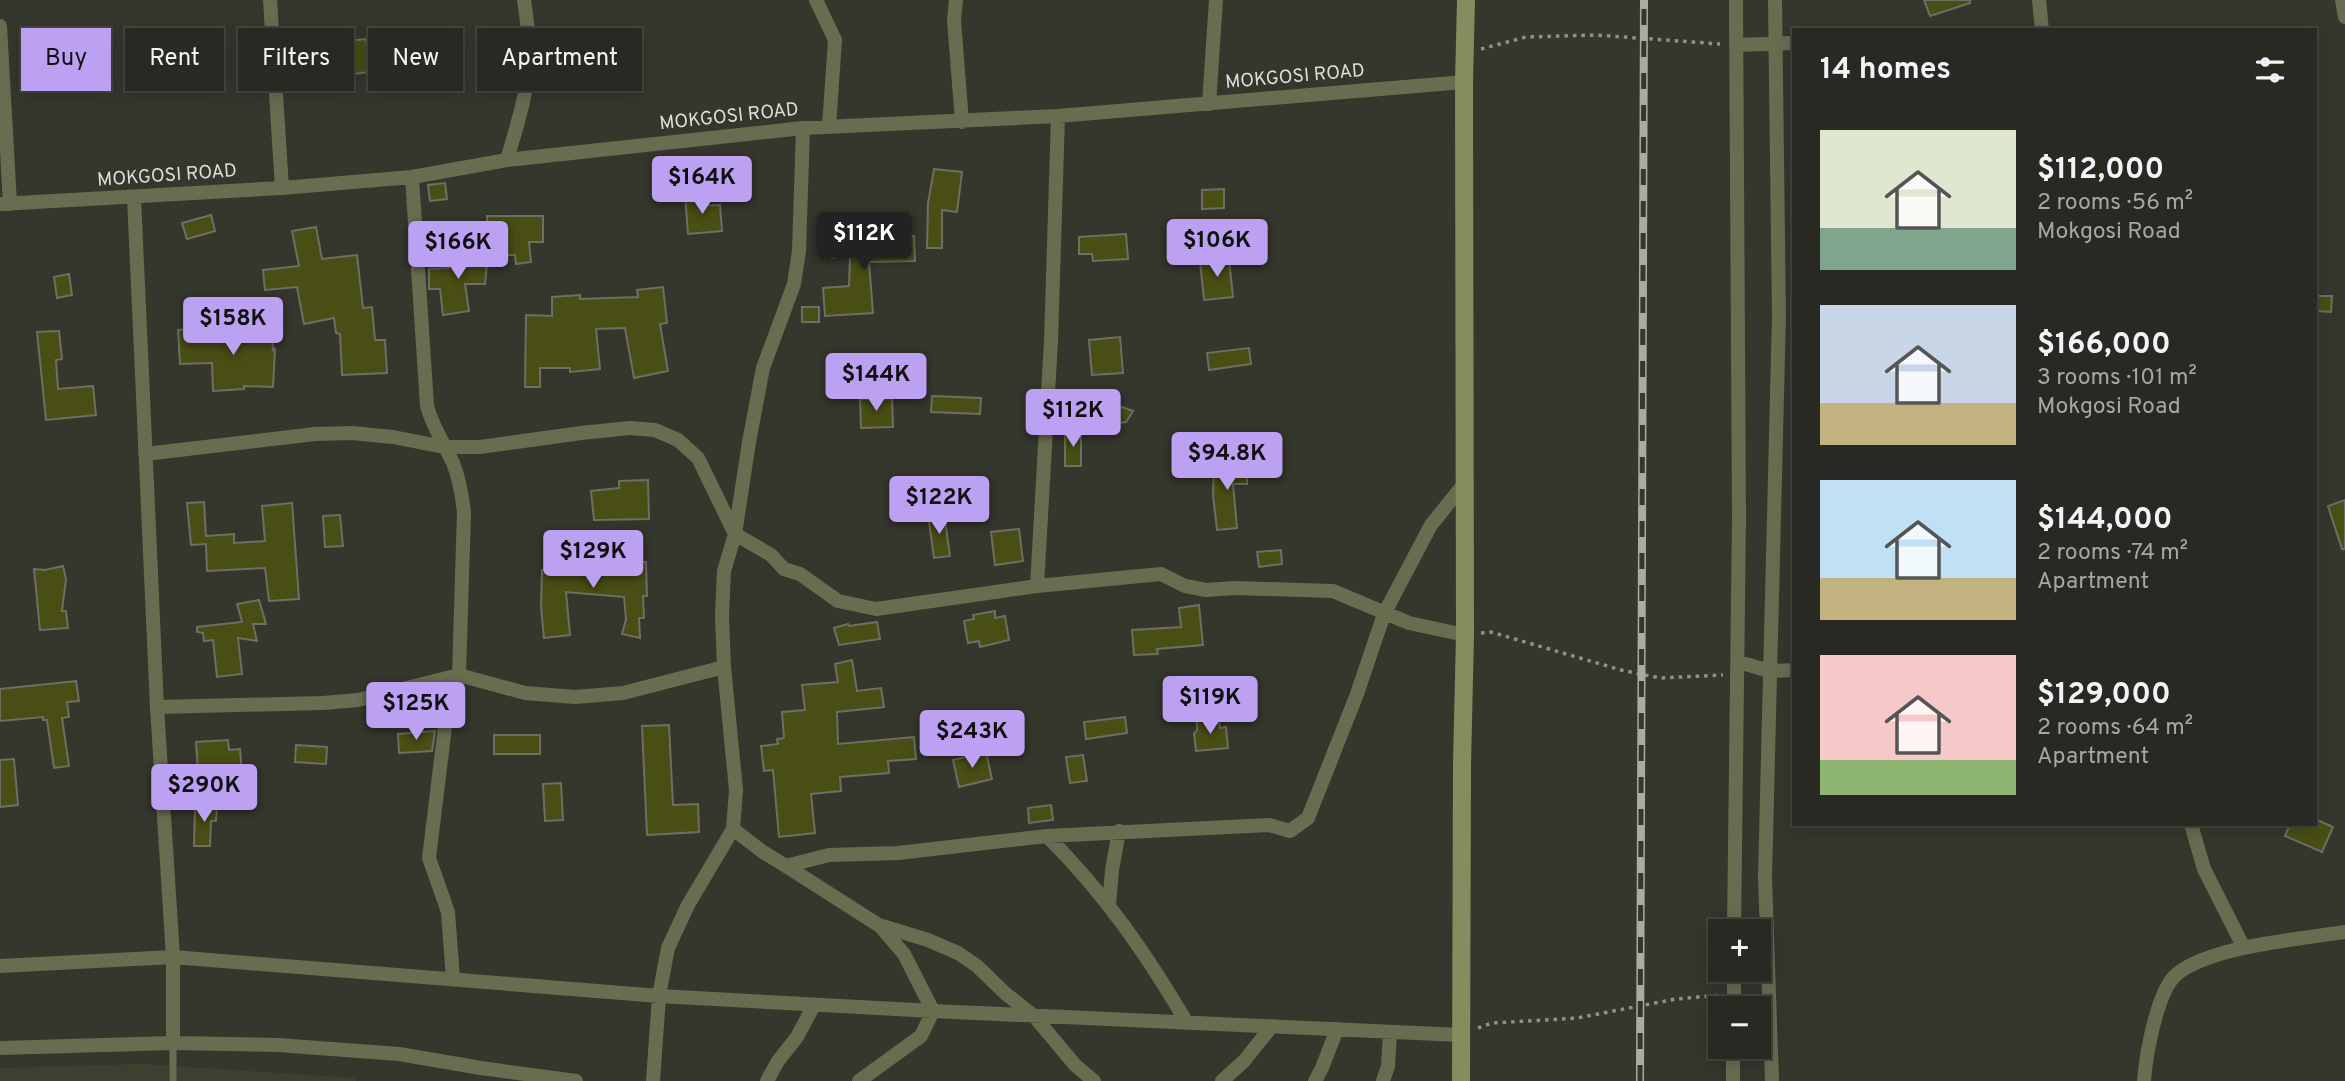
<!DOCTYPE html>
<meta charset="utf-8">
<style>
body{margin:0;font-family:Overpass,sans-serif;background:#34352f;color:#f1f3f6;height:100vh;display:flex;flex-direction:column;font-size:26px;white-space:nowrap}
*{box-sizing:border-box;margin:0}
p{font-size:23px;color:#a5a6a5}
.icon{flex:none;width:38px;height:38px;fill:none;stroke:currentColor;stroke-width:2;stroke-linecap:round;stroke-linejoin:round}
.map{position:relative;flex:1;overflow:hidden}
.drawer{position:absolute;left:1792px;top:28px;width:525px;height:798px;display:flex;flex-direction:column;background:#282922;border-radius:0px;box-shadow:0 4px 18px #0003,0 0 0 2px #444540}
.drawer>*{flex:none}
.hud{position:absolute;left:21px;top:28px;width:665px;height:63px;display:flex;gap:14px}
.tools{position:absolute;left:1708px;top:919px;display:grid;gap:14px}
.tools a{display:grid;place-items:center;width:63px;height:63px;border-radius:0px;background:#282922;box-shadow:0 4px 18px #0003,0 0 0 2px #444540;font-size:35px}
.price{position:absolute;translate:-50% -60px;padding:0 16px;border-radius:7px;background:#bca0f2;color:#111;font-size:23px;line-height:46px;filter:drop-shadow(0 2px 4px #0008)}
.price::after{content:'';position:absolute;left:50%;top:42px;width:21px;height:16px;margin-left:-10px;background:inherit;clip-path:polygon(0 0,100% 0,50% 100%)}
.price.active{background:#222;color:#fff}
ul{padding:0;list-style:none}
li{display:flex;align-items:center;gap:21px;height:175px;padding:0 28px}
li span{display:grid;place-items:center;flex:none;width:196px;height:140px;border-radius:0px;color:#555}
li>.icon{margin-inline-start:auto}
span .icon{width:84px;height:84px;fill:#fffc;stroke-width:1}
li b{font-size:30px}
h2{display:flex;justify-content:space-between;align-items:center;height:84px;padding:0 28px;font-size:30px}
.tag{padding:0 24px;border-radius:0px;background:#282922;box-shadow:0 4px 18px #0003,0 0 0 2px #444540;font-size:24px;line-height:63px}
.tag.active{background:#bca0f2;color:#111}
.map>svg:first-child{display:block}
</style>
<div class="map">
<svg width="2345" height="1081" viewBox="0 0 2345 1081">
<rect width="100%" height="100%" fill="#35372d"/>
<!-- built -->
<path fill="#3d3f2f" d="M141,1064L356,1078V1081H0V1068Z"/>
<!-- building -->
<path fill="#484e14" stroke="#6d6f64" stroke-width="2" d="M1924,0H1970V3L1930,16Z
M366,39L370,72L333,76L329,43Z
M93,45L94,80L75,81V70L48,71L47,46Z
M934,169L962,172L957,212L942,210V248H927L928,203Z
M445,183L447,199L430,201L428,185Z
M1224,189V208L1202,209V190Z
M685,194H701V206L720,205L722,231L688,234Z
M211,215L215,231L187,239L182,223Z
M487,216H543V242H529L531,262L516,264L515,255H488Z
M316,227L322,259L357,255L363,308L372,307L375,340H385L387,373L342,375L340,334L336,333L334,318L304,324L297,287L265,290L263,270L299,266L292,231Z
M1126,234L1128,259L1093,261L1092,254H1079V237Z
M914,236L915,261L869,262L873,313L825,316L823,288L849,286L850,255L832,258L829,242L879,241V237Z
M488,255L485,284H465L469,311L443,315L440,289H429V269L449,268V258Z
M1229,259L1233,297L1204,300L1200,262Z
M69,274L72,295L57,298L54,277Z
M663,287L667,323L660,324L668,371L634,378L625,328L596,329L600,369L570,372V368H540V387H525L526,315L552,316V297L580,295V299L638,297L637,290Z
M2315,296H2332L2331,312L2315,311Z
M802,307H819V322H802Z
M271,320L273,350L275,349L273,387L244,386V389L213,391L212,363L180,364L178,330L200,328L201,339L257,336L256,321Z
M59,331L62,359L56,360L58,389L93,386L96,415L46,420L37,332Z
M1120,337L1123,373L1092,375L1089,340Z
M1249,348L1251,364L1209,370L1207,353Z
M932,396L981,398L980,414L931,412Z
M892,398L893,427L861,428L860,399Z
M1122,407L1133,411L1126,422L1119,423L1106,416Z
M1065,433H1081V466H1065Z
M1214,463H1247V484H1233L1237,528L1217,530L1213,495Z
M648,480L649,519L594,520L591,491L619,488V481Z
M2345,500V549H2342L2328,506Z
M204,502L206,536L234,534V543L265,541L262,506L292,503L299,599L269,601L265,568L207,571L206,544L191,545L187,503Z
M944,513L950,556L934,558L928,515Z
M340,515L343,546L325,547L323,516Z
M1019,529L1023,561L995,565L991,532Z
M576,546H598V564L646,562L647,596H643L644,618H639L640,638L622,634L626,619L624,597L566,592L570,635L544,638L541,607L542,570L576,571Z
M1281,550L1282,564L1259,567L1257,552Z
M63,566L66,579L62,611H66L68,628L40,630L34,569L45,570Z
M259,600L266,624H253L257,641L238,638L242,674L217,677L213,640L204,641L203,633L197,632V627L242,622L237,604Z
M1199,605L1203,645L1157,649L1158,654L1134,655L1132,630L1181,627L1179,608Z
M995,611V618L1005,616L1009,640L980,647L979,641L968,643L964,621L974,619L973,615Z
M877,622L880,639L839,645L834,628L848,624L849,626Z
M852,660L857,691L881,688L884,707L837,712L838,744L914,737L916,759L888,761L889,773L840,777L841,791L811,794L815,833L779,837L773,770L764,771L761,746L778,744L777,739L784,738L782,712L805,710L802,685L838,682L835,664Z
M76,681L79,701L67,702L69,717L62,718L69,766L54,768L47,720H43V717L0,721V689Z
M1125,717L1127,733L1086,739L1084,722Z
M1219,719L1220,728L1226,727L1228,748L1196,751L1194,734L1197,730V721Z
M669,725L673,805L698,804L699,832L647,835L642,726Z
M435,731L432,751L399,753L398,734Z
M494,735H540V754H494Z
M228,740L229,750L240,749L242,773L231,774V780L213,781L212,771L198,772L196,742Z
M296,745L327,747L326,764L295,762Z
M986,752L992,779L959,787L953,760Z
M1083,755L1087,781L1070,783L1066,757Z
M14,759L18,805L0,807V760Z
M561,783L563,820L545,821L543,784Z
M195,804L217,805L216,821H211L210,846H194Z
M1051,805L1053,820L1029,823L1028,808Z
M2315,819L2333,827L2322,852L2285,836L2290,824H2315Z"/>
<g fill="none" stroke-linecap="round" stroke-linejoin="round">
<!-- path -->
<path stroke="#909189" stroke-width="3.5" stroke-dasharray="3.5 5" stroke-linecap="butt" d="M1481,49L1526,37L1596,35L1720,44
M1481,633L1491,632L1621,670L1660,678L1723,675
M1478,1028L1492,1023L1577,1018L1676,999L1720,995"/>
<!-- lane -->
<path stroke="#696d50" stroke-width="7" d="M173,1043V1081"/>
<!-- street -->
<path stroke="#696d50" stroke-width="14" d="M270,0L282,188
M816,0L835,40L829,126
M956,0L954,20L962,122
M2039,0L2042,30
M2342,0L2345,17
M0,26L10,204
M1736,45L1794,43
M1209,104L1216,0
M507,160C516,128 528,93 529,59C530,39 527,20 524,0
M412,177L427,406C433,428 444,443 453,463C459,478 462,495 464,512L459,675L445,727L429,858L448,912L453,979
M134,197L157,707L173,957V1043
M0,204L282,188L412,177L507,160L803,128L1058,116L1464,82
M145,454L315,434L352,433L393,437L444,447H480L581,433L630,428L655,430L678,440L698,458L735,534L771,555L784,569L800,574L838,601L876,609L1037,586L1161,574L1185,586L1206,590L1234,588L1333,591L1409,623L1465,635
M1037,586L1051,341L1058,116
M1739,662L1769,671L1794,670
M157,707L323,703L358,700L459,675L525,693L575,697L623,693L724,667
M2191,824L2204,869L2244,948
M733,829L763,852L786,866L829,855L898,853L1047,836L1269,825L1290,831L1308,818L1357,694L1384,614L1431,525L1465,483
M1047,836C1105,894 1145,952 1187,1023
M786,866L880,926L904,954L933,1011L921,1036L859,1081
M1109,905L1112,870L1119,831
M882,926L928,940L958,953L977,966L1006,994L1034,1016L1075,1065L1094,1081
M1734,931L1739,518L1736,0
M0,966L173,957L659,996L933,1011L1460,1035
M1734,1008V970
M1733,1046V1081
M0,1048L173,1043L278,1045L399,1054L481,1068L576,1081
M653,1081L659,996L668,948L688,905L733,829L736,790L724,667L722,616L724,571L735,534L749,442L763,368L794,284L799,251L803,128
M767,1081L778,1061L797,1037L814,1005
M1222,1081L1244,1061L1272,1026
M1315,1081L1322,1068L1337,1029
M1383,1081L1388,1066L1390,1032
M1772,1081L1765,877L1779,316L1775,0
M2144,1081C2146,1055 2157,990 2177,974C2211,946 2301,939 2345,932"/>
<!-- secondary -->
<path stroke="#868c5d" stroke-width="18" d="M1461,1081L1462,764L1465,635L1464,82L1466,0"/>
<!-- rail casing -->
<g stroke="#aaaca4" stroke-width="8">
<path id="rail" d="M1640,1081L1644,0"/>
</g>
<!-- rail -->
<use href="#rail" stroke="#35372d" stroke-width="5" stroke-dasharray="16" stroke-linecap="butt"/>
</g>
<g text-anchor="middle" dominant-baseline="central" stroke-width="5" stroke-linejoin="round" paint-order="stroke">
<!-- street labels -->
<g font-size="19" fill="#dedfd9" stroke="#35372d">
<text transform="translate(1295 77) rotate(-5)">MOKGOSI ROAD</text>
<text transform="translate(729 117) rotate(-6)">MOKGOSI ROAD</text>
<text transform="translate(167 176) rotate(-4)">MOKGOSI ROAD</text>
</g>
</g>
</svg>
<div class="tools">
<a>+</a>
<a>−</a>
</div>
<b class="price" style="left:702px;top:216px">$164K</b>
<b class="price active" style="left:864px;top:272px">$112K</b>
<b class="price" style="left:1217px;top:279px">$106K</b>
<b class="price" style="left:458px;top:281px">$166K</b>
<b class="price" style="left:233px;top:357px">$158K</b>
<b class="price" style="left:876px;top:413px">$144K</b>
<b class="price" style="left:1073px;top:449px">$112K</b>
<b class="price" style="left:1227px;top:492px">$94.8K</b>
<b class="price" style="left:939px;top:536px">$122K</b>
<b class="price" style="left:593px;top:590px">$129K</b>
<b class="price" style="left:1210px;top:736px">$119K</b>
<b class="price" style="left:416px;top:742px">$125K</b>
<b class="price" style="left:972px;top:770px">$243K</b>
<b class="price" style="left:204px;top:824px">$290K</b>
<div class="hud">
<a class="tag active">Buy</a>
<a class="tag">Rent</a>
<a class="tag">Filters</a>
<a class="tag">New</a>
<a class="tag">Apartment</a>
</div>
<section class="drawer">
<h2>14 homes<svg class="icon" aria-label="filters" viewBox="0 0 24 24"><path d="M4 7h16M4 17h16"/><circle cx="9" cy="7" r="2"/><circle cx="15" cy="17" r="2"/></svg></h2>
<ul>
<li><span style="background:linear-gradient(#dfe7d0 70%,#7fa58c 0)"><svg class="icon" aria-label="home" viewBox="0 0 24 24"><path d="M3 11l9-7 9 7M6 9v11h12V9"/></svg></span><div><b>$112,000</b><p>2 rooms · 56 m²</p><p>Mokgosi Road</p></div></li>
<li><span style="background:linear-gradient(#c9d6e8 70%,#c2b280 0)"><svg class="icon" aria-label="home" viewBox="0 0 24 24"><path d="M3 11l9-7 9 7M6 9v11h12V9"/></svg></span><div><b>$166,000</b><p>3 rooms · 101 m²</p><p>Mokgosi Road</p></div></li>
<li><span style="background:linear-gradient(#bfe0f5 70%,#c2b280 0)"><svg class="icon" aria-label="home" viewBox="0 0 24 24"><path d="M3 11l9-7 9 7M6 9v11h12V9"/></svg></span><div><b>$144,000</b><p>2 rooms · 74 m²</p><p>Apartment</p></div></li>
<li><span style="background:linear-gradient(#f6c9c9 75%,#8fb573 0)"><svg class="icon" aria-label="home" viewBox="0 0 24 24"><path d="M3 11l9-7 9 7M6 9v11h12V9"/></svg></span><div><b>$129,000</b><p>2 rooms · 64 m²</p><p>Apartment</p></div></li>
</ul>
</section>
</div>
